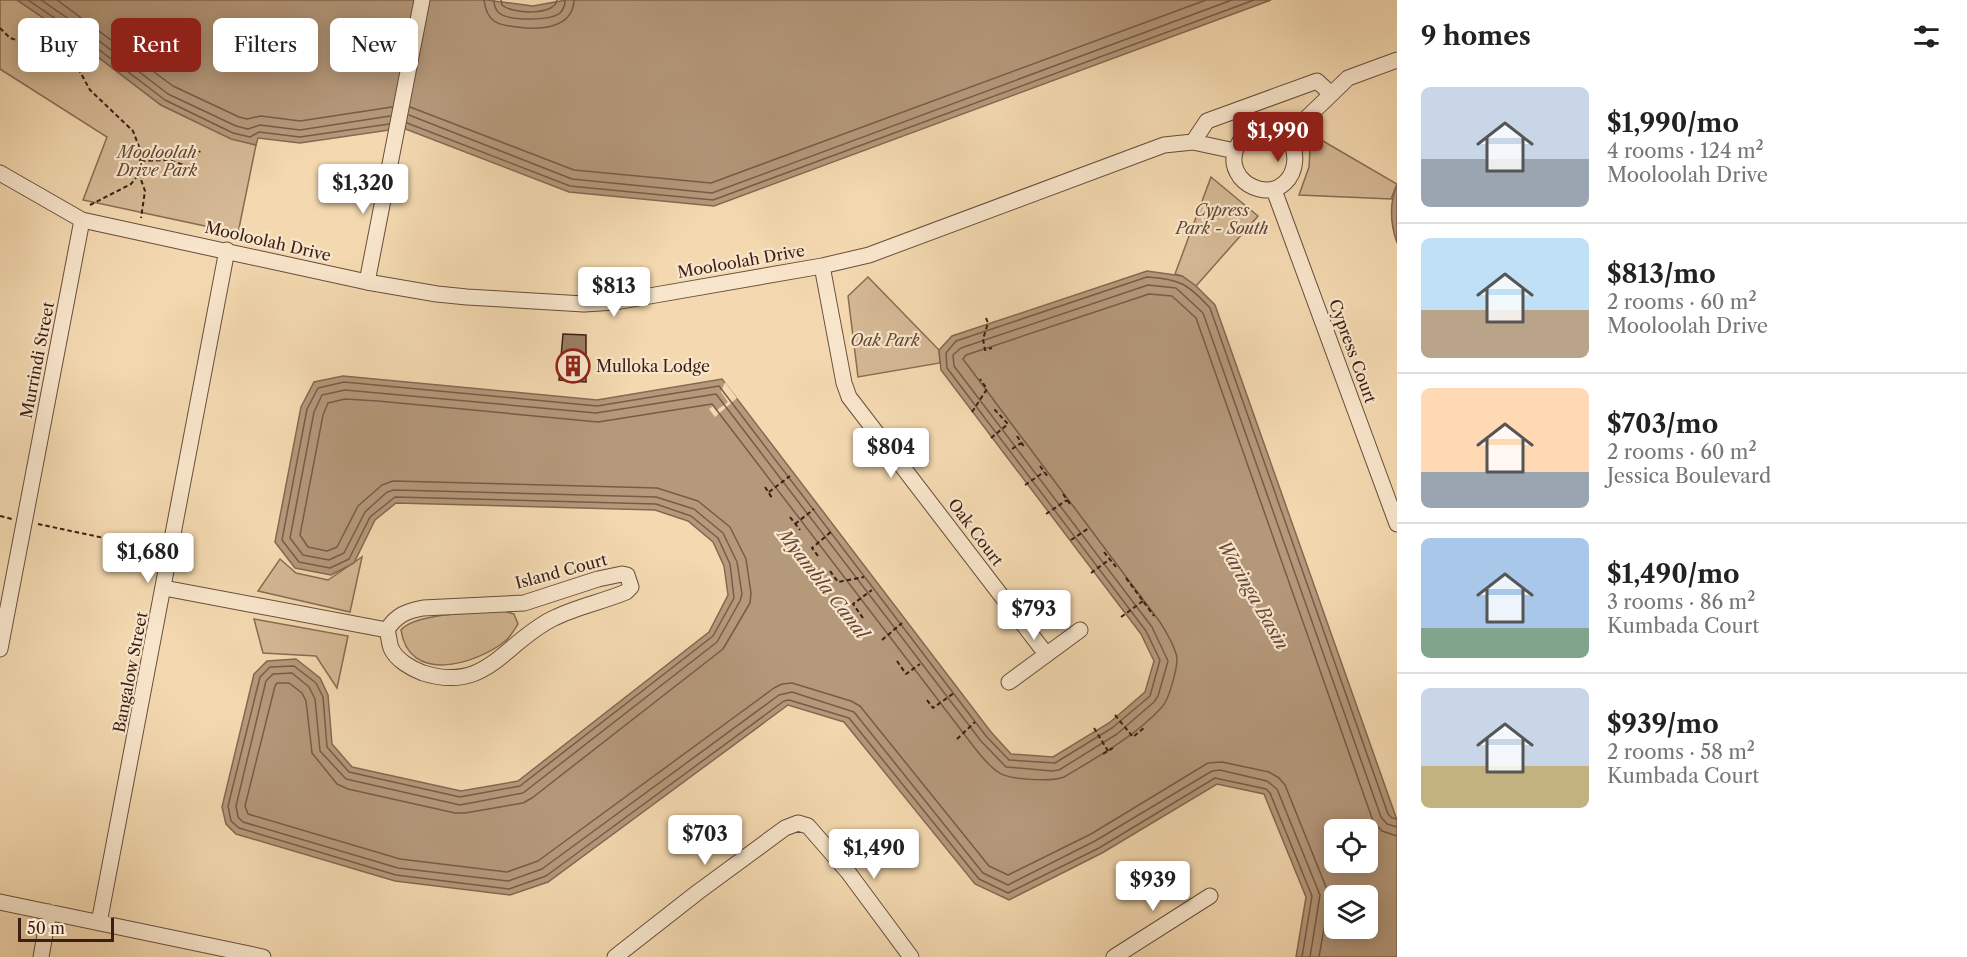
<!DOCTYPE html>
<meta charset="utf-8">
<style>
body{margin:0;font-family:"Libre Caslon Text",serif;background:#f6f6f6;color:#222;height:100vh;display:flex;flex-direction:column;font-size:22px;white-space:nowrap}
*{box-sizing:border-box;margin:0}
p{font-size:20px;color:#767676}
.icon{flex:none;width:33px;height:33px;fill:none;stroke:currentColor;stroke-width:2;stroke-linecap:round;stroke-linejoin:round}
.map{position:relative;flex:1;overflow:hidden}
.panel{display:flex;flex-direction:column;background:#fff;width:570px}
.panel>*{flex:none}
.banner{position:absolute;left:18px;top:18px;width:570px;height:54px;display:flex;gap:12px}
.fabs{position:absolute;left:1324px;top:819px;display:grid;gap:12px}
.fabs a{display:grid;place-items:center;width:54px;height:54px;border-radius:9px;background:#fff;box-shadow:0 3px 15px #0003;font-size:30px}
.scale{position:absolute;left:18px;bottom:15px;width:96px;box-sizing:border-box;padding-left:6px;border:3px solid #3b1e14;border-top:0;font-size:16px;line-height:21px;white-space:nowrap;color:#3b1e14;-webkit-text-stroke:4px #f8e6cc;paint-order:stroke}
.price{position:absolute;translate:-50% -51px;padding:0 14px;border-radius:6px;background:#fff;color:#222;font-size:20px;line-height:39px;filter:drop-shadow(0 2px 3px #0008)}
.price::after{content:'';position:absolute;left:50%;top:36px;width:18px;height:14px;margin-left:-9px;background:inherit;clip-path:polygon(0 0,100% 0,50% 100%)}
.price.on{background:#8f2418;color:#fff}
ul{padding:0;list-style:none}
li{display:flex;align-items:center;gap:18px;height:150px;padding:0 24px}
li+li{border-top:2px solid #e0e0e0}
li span{display:grid;place-items:center;flex:none;width:168px;height:120px;border-radius:9px;color:#555}
li>.icon{margin-inline-start:auto}
span .icon{width:72px;height:72px;fill:#fffc;stroke-width:1}
li b{font-size:26px}
h2{display:flex;justify-content:space-between;align-items:center;height:72px;padding:0 24px;font-size:26px}
.tag{padding:0 21px;border-radius:9px;background:#fff;box-shadow:0 3px 15px #0003;font-size:21px;line-height:54px}
.tag.on{background:#8f2418;color:#fff}
main{display:flex;flex:1;min-height:0}
.map>svg:first-child{display:block}
</style>
<main>
<div class="map">
<svg width="1397" height="957" viewBox="0 0 1397 957">
<rect width="100%" height="100%" fill="#f4d9b0"/>
<filter id="stains"><feTurbulence type="fractalNoise" baseFrequency=".00333" numOctaves="4"/><feColorMatrix values="0 0 0 0 .2 0 0 0 0 .09 0 0 0 0 .02 0 0 0 .5 -.17"/></filter>
<radialGradient id="worn" r=".72"><stop offset=".6" stop-color="#630" stop-opacity="0"/><stop offset="1" stop-color="#630" stop-opacity=".3"/></radialGradient>
<!-- green -->
<path fill="#d5b995" stroke="#886c54" stroke-width="1.5" d="M0,0H17L77,41L161,105L231,138L256,145L238,233L83,200L107,137L0,69Z
M1311,134L1397,184L1391,199L1299,195L1309,167Z
M1211,177L1258,216L1196,286L1182,276L1175,274Z
M868,277L939,350L940,363L858,377L848,296Z
M362,557L350,612L258,591L280,559L296,573L328,580Z
M501,610L514,614L518,624C514,630 510,638 504,642C474,665 409,684 401,630C414,613 477,613 501,610Z
M254,619L348,636L337,688L316,656L263,653Z"/>
<!-- water -->
<path fill="#b5997b" stroke="#846852" stroke-width="1.5" fill-rule="evenodd" d="M17,0H486L533,6L566,0H1271L714,206L569,192L403,128L300,143L258,138L256,145L231,139L161,105L77,41Z
M1397,184V243C1390,223 1389,204 1397,184Z
M1147,271L1182,276L1196,286L1215,305L1397,820V957H1296L1306,897L1264,794L1217,784L1102,853L1009,900L975,884L844,722L788,705L548,882L510,895L395,881L236,834L226,824L222,807L254,674L267,661L296,659L320,678L328,695L332,744L352,767L461,791L518,781L709,632L728,595L724,566L713,542L688,521L655,510L396,503L375,520L354,563L331,575L295,568L275,542L301,407L314,382L343,376L597,400L722,379L991,732L1011,754L1053,757L1109,723L1145,692L1154,661L1141,634L941,370L939,350L952,336ZM1335,830H1368V862H1335ZM1335,896H1368V928H1335Z"/>
<!-- pier -->
<path fill="#f4d9b0" d="M725,382L737,398L715,417L709,409L713,406L717,410L728,402L721,392Z"/>
<g fill="none" stroke-linecap="round" stroke-linejoin="round">
<!-- shore -->
<path stroke="#785c48" stroke-width="1.5" d="M28,0L81,36L165,100L233,133L250,137L259,132L300,137L389,124
M41,0L85,30L168,94L236,126L248,129L260,125L300,130L390,116
M57,0L173,86L239,117L247,119L261,116L300,121L392,107
M484,0C485,8 487,16 494,21C501,26 510,26 517,27C539,30 573,29 574,0
M494,0C494,5 495,9 499,13C509,21 550,21 560,13C564,9 565,5 565,0
M501,0L502,5C512,14 555,16 557,0
M410,107L574,170L711,183L1206,0
M409,115L572,179L712,193L1232,0
M407,123L570,186L713,200L1254,0
M1302,957L1312,896L1270,793L1266,789L1215,778L1099,848L1008,893L979,879L849,718L789,700L784,701L546,876L509,889L396,875L239,828L231,821L228,806L260,677L270,667L294,666L316,683L323,697L327,747L349,772L460,797L520,786L713,636L734,598L730,564L718,538L691,516L656,504L395,497L370,517L349,559L330,568L299,562L282,540L307,409L318,388L344,382L597,406L719,386L986,736L1009,760L1055,763L1112,728L1150,696L1160,660L1146,631L947,368L946,353L956,341L1147,277C1180,279 1188,284 1210,308L1388,814L1392,818L1397,819
M1310,957L1320,895L1277,789L1267,781L1220,770L1212,771L1095,841L1008,885L983,873L854,712L792,692L779,695L542,869L508,881L398,868L243,822L238,817L236,806L266,681L273,674L292,673L309,687L315,699L320,751L346,779L460,805L523,793L717,642L740,601L742,594L737,562L723,533L694,509L656,497L394,490L387,492L365,512L344,553L329,560L303,555L290,538L314,412L322,395L345,390L596,413L716,394L981,741L1006,767L1052,771L1059,770L1117,734L1154,702L1158,696L1168,661L1152,627L954,366L953,355L961,348L1148,285L1176,288L1203,313L1381,817L1387,824L1397,827
M1319,957L1329,900L1328,892L1285,785L1279,778L1269,772L1222,762L1208,763L1091,834L1008,875L989,866L860,706L851,701L792,683L782,684L774,688L538,861L507,872L400,859L248,814L245,806L275,686L277,683H289L302,693L306,701L312,753L337,784L348,789L455,813H465L523,803L532,798L723,649L750,603L751,593L746,559L730,527L698,501L657,488L393,481L382,485L358,506L337,547L327,551L308,547L300,535L323,415L328,403L345,399L378,401L598,422L712,404L974,747C981,756 989,766 998,772C1008,780 1052,782 1064,777C1096,758 1137,735 1162,707C1169,700 1177,669 1177,659C1176,647 1166,632 1160,622L963,359L966,355L1149,294L1172,296L1196,318L1373,821L1382,831L1397,836"/>
</g>
<!-- building -->
<path fill="#9b7f65" stroke="#3b1e14" stroke-width="1.5" d="M563,334L586,335V382L559,380Z"/>
<g fill="none" stroke-linecap="round" stroke-linejoin="round">
<!-- minor casing -->
<g stroke="#694d3b" stroke-width="17">
<path id="minor" d="M1257,128C1312,124 1302,199 1259,189C1251,187 1245,183 1240,177C1226,157 1238,137 1257,128Z
M1287,137L1348,78L1397,60
M1193,142L1207,121L1317,81L1330,93
M0,173L82,220L367,282L437,294L467,297L584,304L615,302L822,266L869,255L1164,145L1193,142L1235,151
M1274,190L1397,524
M822,266L844,383L849,397L1046,654
M367,282L422,0
M622,574L627,575L631,587L626,592C602,602 575,607 552,619C503,644 487,693 423,673C412,669 396,660 391,648C389,643 389,636 387,630C396,615 407,611 423,608L524,603L598,579Z
M164,588L387,630
M0,649L82,220
M1009,682L1080,630
M0,902L263,957
M99,923L227,250
M41,957L49,912
M615,957L698,892L785,828L798,823L808,826L848,872L911,957
M1114,957L1210,896"/>
</g>
<!-- path -->
<path stroke="#3b1e14" stroke-width="2" stroke-dasharray="4.5 3" stroke-linecap="butt" d="M0,28L10,38L61,54L79,70L90,90L133,131L141,152L139,174L145,191L141,218
M141,161L169,160L190,167L200,151
M90,205L131,184L139,174
M986,318L988,323L983,339L985,350L992,348
M972,412L987,389L980,379
M1017,436L1025,448
M991,438L1008,424L994,409
M1012,449L1021,443
M1040,466L1048,477
M1025,485L1044,472
M765,487L772,498
M769,492L790,476
M1063,494L1070,504
M1046,514L1067,500
M0,516L12,519
M790,517L800,530
M38,524L156,549
M795,524L814,509
M1071,540L1089,528
M1104,552L1116,567
M818,556L812,548L832,531
M830,571L838,582L864,577
M1091,573L1110,559
M1126,578L1154,616
M1121,617L1143,601
M863,618L853,604L872,590
M882,640L902,623
M897,661L906,674L920,664
M927,700L933,708L954,693
M1115,715L1133,737L1145,727
M1094,728L1108,751
M957,739L975,722
M1103,754L1113,748"/>
<!-- minor -->
<use href="#minor" stroke="#f8e6cc" stroke-width="15"/>
</g>
<!-- icons -->
<defs>
<g id="building-ring" transform="scale(1.725)"><circle r="9.5" fill="#f8e6cc" stroke="#8f2418" stroke-width="1.5"/><path d="M-4-6H4V6H1V3H-1V6H-4ZM-2.5-4.3h1.7v1.8h-1.7ZM.8-4.3h1.7v1.8H.8ZM-2.5-1h1.7V.8h-1.7ZM.8-1h1.7V.8H.8Z" fill="#8f2418"/></g>
</defs>
<g fill-rule="evenodd">
<use href="#building-ring" x="573" y="366"/>
</g>
<g text-anchor="middle" dominant-baseline="central" stroke-width="4.5" stroke-linejoin="round" paint-order="stroke">
<!-- park labels -->
<g font-size="16" font-style="italic" fill="#624534" stroke="#f8e6cc">
<text x="157" y="152">Mooloolah<tspan x="157" dy="18">Drive Park</tspan></text>
<text x="1222" y="210">Cypress<tspan x="1222" dy="18">Park - South</tspan></text>
<text x="885" y="340">Oak Park</text>
</g>
<!-- street labels -->
<g font-size="16" fill="#3b1e14" stroke="#f8e6cc">
<text transform="translate(268 241) rotate(13)">Mooloolah Drive</text>
<text transform="translate(741 261) rotate(-10)">Mooloolah Drive</text>
<text transform="translate(1353 351) rotate(70)">Cypress Court</text>
<text transform="translate(37 360) rotate(-79)">Murrindi Street</text>
<text transform="translate(976 532) rotate(53)">Oak Court</text>
<text transform="translate(561 571) rotate(-15)">Island Court</text>
<text transform="translate(130 672) rotate(-79)">Bangalow Street</text>
</g>
<!-- poi labels -->
<g font-size="16" fill="#3b1e14" stroke="#f8e6cc" text-anchor="start">
<text x="596" y="366">Mulloka Lodge</text>
</g>
<!-- water labels -->
<g font-size="18" font-style="italic" fill="#664938" stroke="#f8e6cc">
<text transform="translate(823 584) rotate(52)">Myambla Canal</text>
<text transform="translate(1253 595) rotate(60)">Waringa Basin</text>
</g>
</g>
<rect width="100%" height="100%" filter="url(#stains)"/>
<rect width="100%" height="100%" fill="url(#worn)"/>
</svg>
<div class="fabs">
<a><svg class="icon" aria-label="locate" viewBox="0 0 24 24"><circle cx="12" cy="12" r="6"/><path d="M12 2v4M12 18v4M2 12h4M18 12h4"/></svg></a>
<a><svg class="icon" aria-label="layers" viewBox="0 0 24 24"><path d="M12 4l9 5-9 5-9-5zM3 14l9 5 9-5"/></svg></a>
</div>
<div class="scale">50 m</div>
<b class="price on" style="left:1278px;top:163px">$1,990</b>
<b class="price" style="left:363px;top:215px">$1,320</b>
<b class="price" style="left:614px;top:318px">$813</b>
<b class="price" style="left:891px;top:479px">$804</b>
<b class="price" style="left:148px;top:584px">$1,680</b>
<b class="price" style="left:1034px;top:641px">$793</b>
<b class="price" style="left:705px;top:866px">$703</b>
<b class="price" style="left:874px;top:880px">$1,490</b>
<b class="price" style="left:1153px;top:912px">$939</b>
<div class="banner">
<a class="tag">Buy</a>
<a class="tag on">Rent</a>
<a class="tag">Filters</a>
<a class="tag">New</a>
</div>
</div>
<section class="panel">
<h2>9 homes<svg class="icon" aria-label="filters" viewBox="0 0 24 24"><path d="M4 7h16M4 17h16"/><circle cx="9" cy="7" r="2"/><circle cx="15" cy="17" r="2"/></svg></h2>
<ul>
<li><span style="background:linear-gradient(#c9d6e8 60%,#9aa5b1 0)"><svg class="icon" aria-label="home" viewBox="0 0 24 24"><path d="M3 11l9-7 9 7M6 9v11h12V9"/></svg></span><div><b>$1,990/mo</b><p>4 rooms · 124 m²</p><p>Mooloolah Drive</p></div></li>
<li><span style="background:linear-gradient(#bfe0f5 60%,#b9a48a 0)"><svg class="icon" aria-label="home" viewBox="0 0 24 24"><path d="M3 11l9-7 9 7M6 9v11h12V9"/></svg></span><div><b>$813/mo</b><p>2 rooms · 60 m²</p><p>Mooloolah Drive</p></div></li>
<li><span style="background:linear-gradient(#ffd9b3 70%,#9aa5b1 0)"><svg class="icon" aria-label="home" viewBox="0 0 24 24"><path d="M3 11l9-7 9 7M6 9v11h12V9"/></svg></span><div><b>$703/mo</b><p>2 rooms · 60 m²</p><p>Jessica Boulevard</p></div></li>
<li><span style="background:linear-gradient(#a9c7e8 75%,#7fa58c 0)"><svg class="icon" aria-label="home" viewBox="0 0 24 24"><path d="M3 11l9-7 9 7M6 9v11h12V9"/></svg></span><div><b>$1,490/mo</b><p>3 rooms · 86 m²</p><p>Kumbada Court</p></div></li>
<li><span style="background:linear-gradient(#c9d6e8 65%,#c2b280 0)"><svg class="icon" aria-label="home" viewBox="0 0 24 24"><path d="M3 11l9-7 9 7M6 9v11h12V9"/></svg></span><div><b>$939/mo</b><p>2 rooms · 58 m²</p><p>Kumbada Court</p></div></li>
</ul>
</section>
</main>
